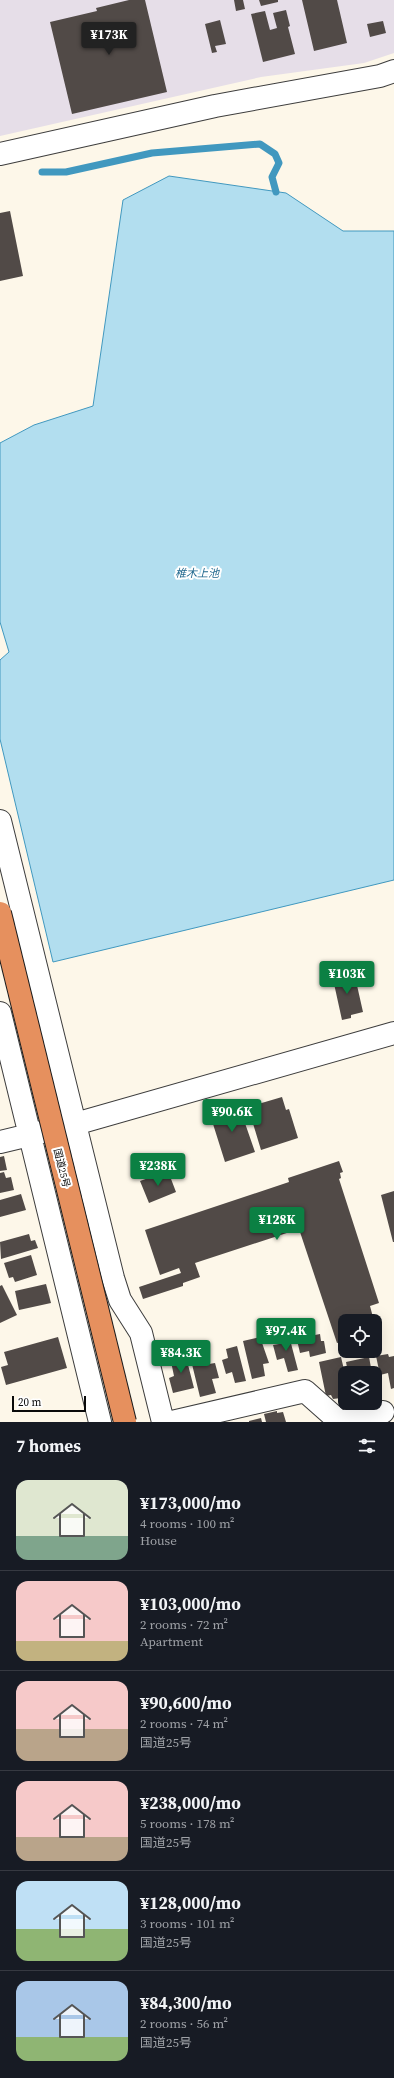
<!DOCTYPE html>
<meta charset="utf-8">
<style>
body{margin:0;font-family:"Source Serif 4","Noto Sans JP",serif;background:#20242c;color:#f1f3f6;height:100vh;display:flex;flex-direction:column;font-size:15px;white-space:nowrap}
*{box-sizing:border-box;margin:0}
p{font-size:13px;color:#9ea1a6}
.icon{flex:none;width:22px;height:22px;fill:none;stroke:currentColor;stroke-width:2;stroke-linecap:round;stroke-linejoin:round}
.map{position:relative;height:1422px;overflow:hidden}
.drawer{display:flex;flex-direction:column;background:#171b24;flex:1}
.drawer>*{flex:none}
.controls{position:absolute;left:338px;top:1314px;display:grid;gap:8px}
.controls a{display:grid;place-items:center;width:44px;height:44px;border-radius:8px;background:#171b24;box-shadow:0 4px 16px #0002;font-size:20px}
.scale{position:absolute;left:12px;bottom:10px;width:74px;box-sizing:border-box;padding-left:4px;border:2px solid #0a0a0a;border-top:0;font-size:11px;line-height:14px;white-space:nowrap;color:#0a0a0a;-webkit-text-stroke:3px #fff;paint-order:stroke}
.price{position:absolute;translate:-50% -34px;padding:0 9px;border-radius:4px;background:#0b8043;color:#fff;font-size:13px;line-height:26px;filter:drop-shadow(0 1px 2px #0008)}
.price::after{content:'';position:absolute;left:50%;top:24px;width:12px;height:9px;margin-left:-6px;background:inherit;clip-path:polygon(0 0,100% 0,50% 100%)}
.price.current{background:#222;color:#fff}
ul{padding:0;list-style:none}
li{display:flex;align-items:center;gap:12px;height:100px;padding:0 16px}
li+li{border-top:1px solid #363941}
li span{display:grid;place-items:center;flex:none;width:112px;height:80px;border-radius:12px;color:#555}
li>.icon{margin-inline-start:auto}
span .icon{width:48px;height:48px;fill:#fffc;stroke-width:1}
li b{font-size:17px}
h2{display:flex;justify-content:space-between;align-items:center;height:48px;padding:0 16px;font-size:17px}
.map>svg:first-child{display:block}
</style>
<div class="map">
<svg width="394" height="1422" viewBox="0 0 394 1422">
<rect width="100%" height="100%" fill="#fdf7e9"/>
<!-- industrial -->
<path fill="#e6dee8" d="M0,0H394V53L364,63L261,77L0,136Z"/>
<!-- water -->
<path fill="#b2deef" stroke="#4198bf" d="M169,176L286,193L343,231H394V880L53,962L0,739V660L9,652L0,622V443L34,425L93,406L123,200Z"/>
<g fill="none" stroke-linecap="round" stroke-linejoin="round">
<!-- stream -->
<path stroke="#4198bf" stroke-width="7" d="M42,172H66L152,153L260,144L275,154L279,163L272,177L276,192"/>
</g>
<!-- building -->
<path fill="#514a47" d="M129,0H145L167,92L72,114L50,22L97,11L96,8Z
M234,0H243L245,9L236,11Z
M259,0H278V2L261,6Z
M302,0H337L347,43L314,51Z
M286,10L290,26L288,27L295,54L263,62L251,14L265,11L270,30L277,28L273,13Z
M220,20L226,44L215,46L217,52L212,53L205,24Z
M383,21L386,33L370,37L367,24Z
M10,211L23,276L0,281V213Z
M333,969L335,976L354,972L363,1012L351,1015V1018L342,1020L331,970Z
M282,1097L286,1110L289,1109L298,1138L261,1150L248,1107Z
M238,1103L255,1152L225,1162L213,1124L217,1123L213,1111Z
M4,1156L7,1170L0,1171V1157Z
M339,1161L343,1172L340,1173L341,1178L339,1179L379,1303L370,1306L374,1321H345V1341L337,1343L299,1229L195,1263L200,1277L183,1283V1286L143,1299L139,1287L181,1273L179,1268L160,1275L145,1230L289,1182L288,1178Z
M168,1171L176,1192L149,1203L140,1181Z
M4,1172L6,1178L11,1177L14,1190L0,1193V1173Z
M394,1191V1242H393L381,1195Z
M21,1194L26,1210L0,1217V1200Z
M29,1234L31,1241L35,1240L38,1248L1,1259L0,1242Z
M31,1255L37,1275L15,1282L13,1277L9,1278L4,1263Z
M46,1284L51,1303L19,1310L15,1291Z
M2,1285L17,1315L0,1323V1286Z
M307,1324L310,1336L320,1334L321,1341H324L326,1353L310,1357L309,1351L300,1353L294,1327Z
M288,1332L298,1370L288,1372L284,1358L277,1360L273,1345L279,1344L277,1335Z
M58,1337L67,1368L6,1385L1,1367L8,1365L4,1352Z
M260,1337L269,1363L263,1364L265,1376L252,1379L243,1341Z
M237,1346L246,1381L235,1383L232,1372L226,1374L222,1360L228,1358L226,1349Z
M206,1351L209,1364L215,1363L219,1378L212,1379L216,1393L200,1397L190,1356Z
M185,1353L194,1388L173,1393L169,1378L174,1376L170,1357Z
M388,1354L389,1357L394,1356V1388L391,1389L388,1373L380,1375L376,1356Z
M341,1357L345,1374V1386L338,1387L341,1398L333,1399L331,1395L326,1396L319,1362Z
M369,1357L372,1373H348L346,1362Z
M277,1411V1413L283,1412L286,1422H266L264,1414Z
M261,1418L262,1422H249V1421Z"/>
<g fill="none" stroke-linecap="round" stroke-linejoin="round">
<!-- minor casing -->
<g stroke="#3d3d3d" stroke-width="24">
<path id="minor" d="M0,154L215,106L380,76L394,71
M0,821L113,1278L120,1300L141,1333L163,1422
M0,1013L100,1422
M0,1142L75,1124L394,1033
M172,1422L305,1391L340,1422L383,1412"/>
</g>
<!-- minor -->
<use href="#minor" stroke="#fff" stroke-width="22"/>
<!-- highway-bridge casing -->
<g stroke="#1b1b1b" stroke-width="24" stroke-linecap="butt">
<path id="highway-bridge" d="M0,913L125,1422"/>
</g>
<!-- highway-bridge -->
<use href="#highway-bridge" stroke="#e6905e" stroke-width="22"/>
</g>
<g text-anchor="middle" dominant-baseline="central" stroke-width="4" stroke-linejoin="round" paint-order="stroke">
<!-- street labels -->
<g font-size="10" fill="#0a0a0a" stroke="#fff">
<text transform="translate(62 1168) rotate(76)">国道25号</text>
</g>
<!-- water labels -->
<g font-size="11" font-style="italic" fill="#21688e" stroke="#fff">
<text x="197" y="573">椎木上池</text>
</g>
</g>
</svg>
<div class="controls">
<a><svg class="icon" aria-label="locate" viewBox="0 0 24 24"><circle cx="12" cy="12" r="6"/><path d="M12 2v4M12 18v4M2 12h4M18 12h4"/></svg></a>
<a><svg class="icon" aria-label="layers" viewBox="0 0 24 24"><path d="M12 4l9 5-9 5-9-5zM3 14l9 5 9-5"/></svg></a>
</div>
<div class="scale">20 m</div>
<b class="price current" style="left:109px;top:56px">¥173K</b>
<b class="price" style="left:347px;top:995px">¥103K</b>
<b class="price" style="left:232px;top:1133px">¥90.6K</b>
<b class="price" style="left:158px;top:1187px">¥238K</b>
<b class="price" style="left:277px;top:1241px">¥128K</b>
<b class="price" style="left:286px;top:1352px">¥97.4K</b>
<b class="price" style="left:181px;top:1374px">¥84.3K</b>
</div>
<section class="drawer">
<h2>7 homes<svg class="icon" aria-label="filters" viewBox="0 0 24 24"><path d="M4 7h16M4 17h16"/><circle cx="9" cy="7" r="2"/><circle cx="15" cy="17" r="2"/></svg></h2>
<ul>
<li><span style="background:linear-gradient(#dfe7d0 70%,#7fa58c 0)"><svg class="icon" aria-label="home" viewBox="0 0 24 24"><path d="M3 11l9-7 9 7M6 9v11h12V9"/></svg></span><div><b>¥173,000/mo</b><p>4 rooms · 100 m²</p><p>House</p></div></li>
<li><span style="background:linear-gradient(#f6c9c9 75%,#c2b280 0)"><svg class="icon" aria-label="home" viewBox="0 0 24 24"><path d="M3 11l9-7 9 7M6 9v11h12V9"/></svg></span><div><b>¥103,000/mo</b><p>2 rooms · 72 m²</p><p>Apartment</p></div></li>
<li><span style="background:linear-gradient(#f6c9c9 60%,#b9a48a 0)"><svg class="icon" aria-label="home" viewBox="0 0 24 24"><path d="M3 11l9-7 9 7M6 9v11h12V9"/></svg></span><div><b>¥90,600/mo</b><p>2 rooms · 74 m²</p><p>国道25号</p></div></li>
<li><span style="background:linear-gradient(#f6c9c9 70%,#b9a48a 0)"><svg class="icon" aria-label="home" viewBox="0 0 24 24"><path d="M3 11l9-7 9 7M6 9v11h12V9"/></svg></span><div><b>¥238,000/mo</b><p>5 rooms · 178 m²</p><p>国道25号</p></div></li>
<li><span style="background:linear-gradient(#bfe0f5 60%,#8fb573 0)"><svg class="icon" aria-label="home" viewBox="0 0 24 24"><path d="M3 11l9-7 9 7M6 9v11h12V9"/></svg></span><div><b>¥128,000/mo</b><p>3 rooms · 101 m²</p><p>国道25号</p></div></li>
<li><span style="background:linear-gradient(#a9c7e8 70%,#8fb573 0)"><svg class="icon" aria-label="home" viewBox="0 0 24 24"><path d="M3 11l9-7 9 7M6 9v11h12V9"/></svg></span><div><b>¥84,300/mo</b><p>2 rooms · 56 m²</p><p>国道25号</p></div></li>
</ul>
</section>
